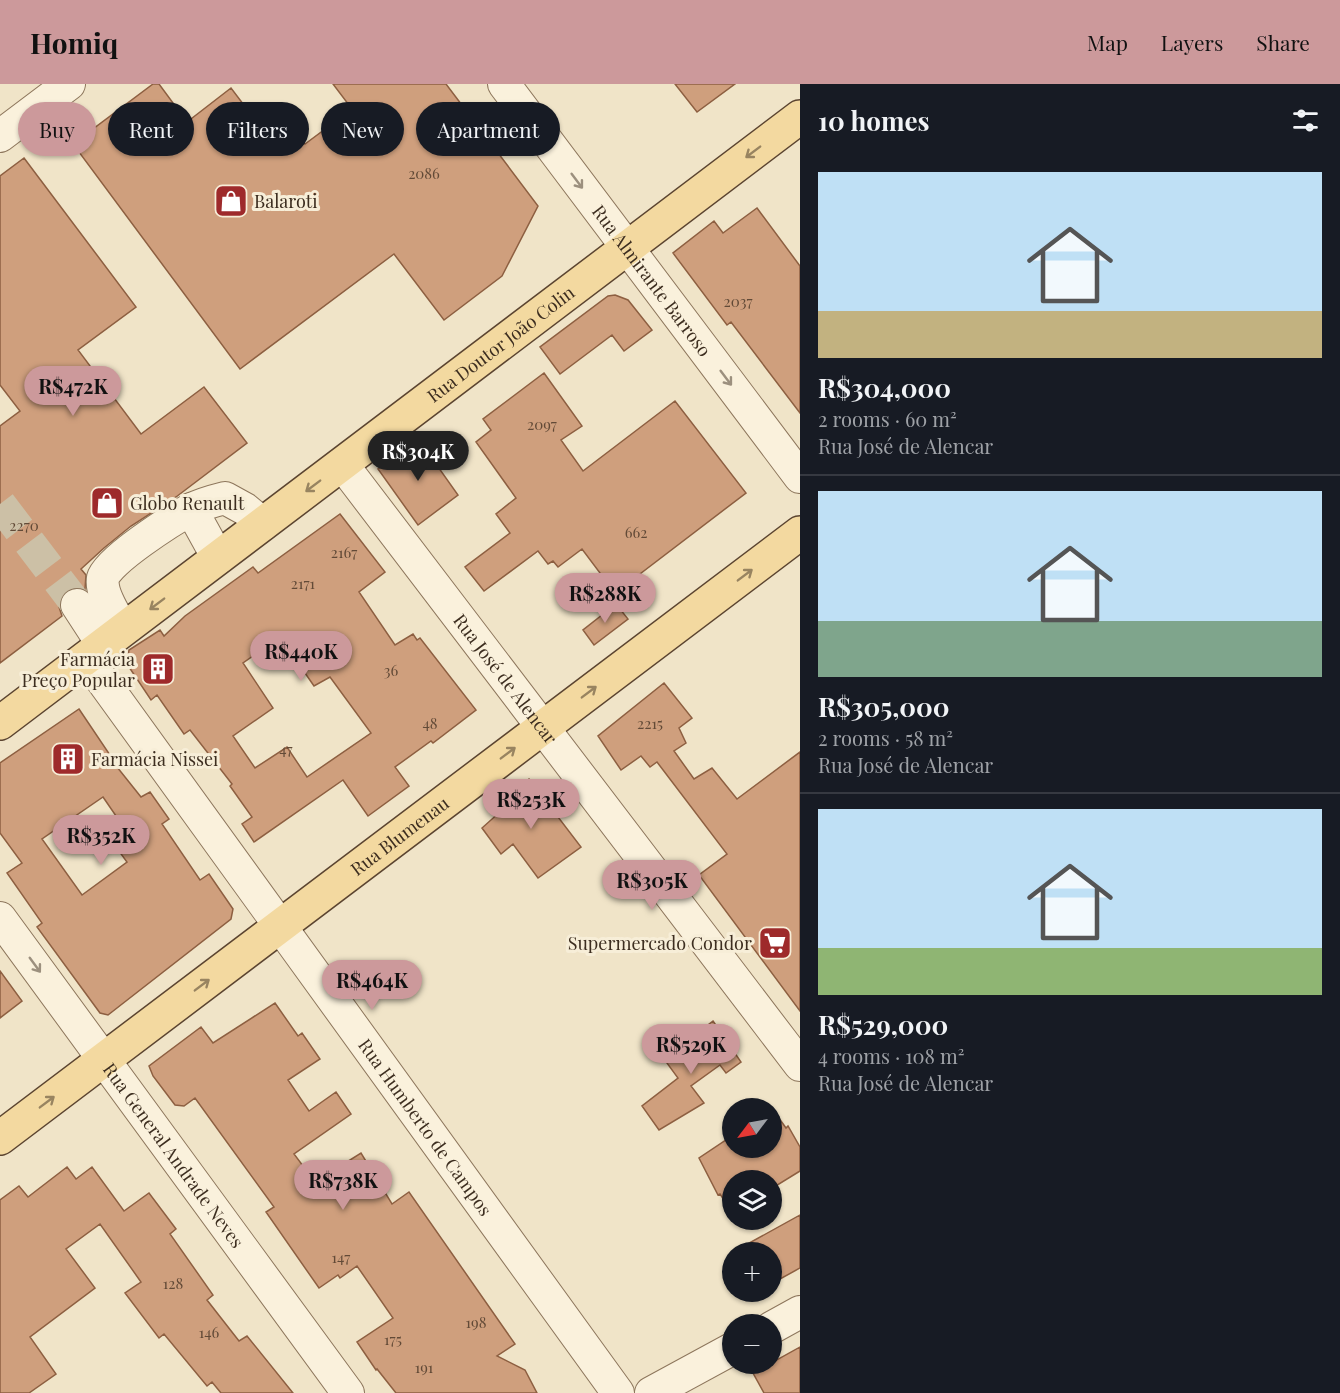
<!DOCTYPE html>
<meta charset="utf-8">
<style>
body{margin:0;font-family:"Playfair Display",serif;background:#242831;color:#f1f3f6;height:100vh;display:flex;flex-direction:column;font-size:22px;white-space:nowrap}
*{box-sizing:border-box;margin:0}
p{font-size:20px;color:#9ea1a6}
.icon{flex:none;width:33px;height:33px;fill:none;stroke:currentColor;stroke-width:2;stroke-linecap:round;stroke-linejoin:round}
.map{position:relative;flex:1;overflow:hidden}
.drawer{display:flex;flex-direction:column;background:#171b24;width:540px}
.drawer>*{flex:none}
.hud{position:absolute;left:18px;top:18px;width:570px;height:54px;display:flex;gap:12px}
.needle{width:39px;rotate:238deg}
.fabs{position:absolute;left:722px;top:1014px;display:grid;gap:12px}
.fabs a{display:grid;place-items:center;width:60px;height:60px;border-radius:50%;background:#171b24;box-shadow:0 2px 4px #0004;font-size:30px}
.price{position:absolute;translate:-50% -51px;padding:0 14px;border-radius:21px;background:#cc999b;color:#111;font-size:20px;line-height:39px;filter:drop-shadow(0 2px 3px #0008)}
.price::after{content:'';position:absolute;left:50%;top:36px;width:18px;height:14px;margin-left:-9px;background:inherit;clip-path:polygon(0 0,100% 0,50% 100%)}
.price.selected{background:#222;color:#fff}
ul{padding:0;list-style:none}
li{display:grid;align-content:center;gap:12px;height:318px;padding:0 18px}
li+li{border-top:2px solid #363941}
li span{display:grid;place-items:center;height:186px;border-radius:0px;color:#555}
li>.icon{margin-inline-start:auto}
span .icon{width:108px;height:108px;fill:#fffc;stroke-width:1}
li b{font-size:26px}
h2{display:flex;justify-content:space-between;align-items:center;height:72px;padding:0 18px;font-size:26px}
.chip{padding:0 21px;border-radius:27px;background:#171b24;box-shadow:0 2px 4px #0004;font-size:21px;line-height:54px}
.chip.selected{background:#cc999b;color:#111}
header{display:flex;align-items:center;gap:36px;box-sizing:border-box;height:84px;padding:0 30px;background:#cc999b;color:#111}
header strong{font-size:28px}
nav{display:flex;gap:33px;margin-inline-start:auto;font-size:21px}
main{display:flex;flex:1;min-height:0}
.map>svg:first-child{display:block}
</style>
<header>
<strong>Homiq</strong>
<nav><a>Map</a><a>Layers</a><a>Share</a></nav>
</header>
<main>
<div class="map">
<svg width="800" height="1309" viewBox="0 0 800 1309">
<rect width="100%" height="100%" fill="#f0e4c8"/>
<!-- building -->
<path fill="#cf9f7d" stroke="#8d5f41" stroke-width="1.5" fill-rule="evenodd" d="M153,0H159L187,38L231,4L268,53L289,38L305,60L352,25L333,0H446L538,122L502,192L444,236L394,170L240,285L73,60Z
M675,0H735L697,28Z
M24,74L136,223L78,266L141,350L204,303L247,359L176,413L131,442L104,464L81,485L86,491L85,505L75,503L68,506L61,512L59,523L62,532L0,579V342L20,327L0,301V92Z
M757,124L800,182V329L731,238L727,241L673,169L714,137L723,149Z
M615,211L628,216L652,246L624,267L612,251L560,290L540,263L608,212Z
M544,289L582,342L561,356L583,387L675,317L746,409L615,509L582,465L558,483L553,477L548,480L538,467L484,507L465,483L510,449L496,430L516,414L476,358L491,346L483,335Z
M419,356L458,411L418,441L378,385Z
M340,430L385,488L359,508L395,561L413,550L417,556L420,554L476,626L433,659L431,657L395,683L409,702L368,732L343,696L254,758L242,740L252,733L230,702L232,700L190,646L184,650L157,611L151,616L127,580L129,566L160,546L164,552L185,532L253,483L258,489ZM280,553L314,602L330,593L371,649L307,693L287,663L255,684L233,652L273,624L243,579Z
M616,520L628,535L594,561L583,546Z
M664,599L692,634L679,644L686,659L674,667L694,695L712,684L737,715L800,668V927L699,791L727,770L657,678L650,683L641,672L621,686L598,652Z
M79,625L118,683H117L141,713L150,708L169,735L162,740L200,796L209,790L233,825L231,835L108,931L100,929L37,843L42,839L7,789L22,779L0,749V679ZM103,713L125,745L115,752L121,760L116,763L127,778L82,811L42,755Z
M529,695L581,763L538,794L513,760L501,770L482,744L501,727L498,723L503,719L501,716Z
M0,887L22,917L0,934Z
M275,919L298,952L302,949L320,975L288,996L309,1027L336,1008L351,1030L294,1070L315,1098L361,1069L392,1120L409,1108L515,1260L497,1272L525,1286L537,1309H396L377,1285L376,1286L357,1258L393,1234L357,1182L340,1194L338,1191L319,1204L266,1128L274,1123L195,1014L184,1022L175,1021L153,992L149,982L201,943L213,959Z
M713,937L741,978L726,989L720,981L691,1002L704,1019L659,1046L642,1022L678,994L664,975Z
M771,1023L786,1044L788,1042L800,1063V1087L771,1105V1096H732V1128L720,1110L718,1111L699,1074L732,1052V1064H771Z
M67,1083L76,1095L92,1083L124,1127L149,1109L176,1145L170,1150L213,1211L207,1216L239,1257L247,1252L293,1309H221L212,1298L207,1302L164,1250L159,1254L125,1209L141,1198L100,1140L66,1165L95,1204L30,1253L56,1290L29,1309H0V1116L19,1102L28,1113Z
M800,1131V1184L771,1200V1168H733Z
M800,1263V1309H764L753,1289Z"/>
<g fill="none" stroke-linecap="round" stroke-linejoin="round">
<!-- minor-tunnel -->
<path stroke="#ccc0a6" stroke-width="32" stroke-dasharray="32 16" stroke-linecap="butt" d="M0,420L77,521"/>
<!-- minor casing -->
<g stroke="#8d765c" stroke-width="34">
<g id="minor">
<path id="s1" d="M504,0L800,393"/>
<path d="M0,52L69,0"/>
<path id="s2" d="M342,380L800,981"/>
<path d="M191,425L218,474"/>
<path d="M77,521L103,561"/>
<path d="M123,545C116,532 100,510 103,494C107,477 173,435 190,426C201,420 213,417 225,414L245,425L263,440"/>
<path id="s3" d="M86,574L618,1309"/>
<path id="s4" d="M0,834L348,1309"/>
<path d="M771,1244L800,1228"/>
<path d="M651,1309L732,1265"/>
</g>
</g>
<!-- major casing -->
<g stroke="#5b4430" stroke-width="36">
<g id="major">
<path id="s5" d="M0,639L800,33"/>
<path id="s6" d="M0,1054L800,449"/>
</g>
</g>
<!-- minor -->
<use href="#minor" stroke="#faf1dc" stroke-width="32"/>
<!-- major -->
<use href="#major" stroke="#f3d9a0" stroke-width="33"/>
</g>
<!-- one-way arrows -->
<defs><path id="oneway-shaft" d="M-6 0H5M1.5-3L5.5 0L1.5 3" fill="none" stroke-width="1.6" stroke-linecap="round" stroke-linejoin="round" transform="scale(1.5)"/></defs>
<g stroke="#988460">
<use href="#oneway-shaft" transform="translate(753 68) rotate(143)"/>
<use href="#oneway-shaft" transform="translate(313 402) rotate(143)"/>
<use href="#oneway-shaft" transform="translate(745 491) rotate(-37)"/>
<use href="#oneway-shaft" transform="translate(157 520) rotate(143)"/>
<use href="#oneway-shaft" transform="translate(589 608) rotate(-37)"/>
<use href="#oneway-shaft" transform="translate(508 669) rotate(-37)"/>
<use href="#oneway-shaft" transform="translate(202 901) rotate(-37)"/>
<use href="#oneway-shaft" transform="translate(47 1018) rotate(-37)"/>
</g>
<g stroke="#9c907e">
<use href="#oneway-shaft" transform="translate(577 97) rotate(53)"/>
<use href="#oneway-shaft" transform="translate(726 294) rotate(53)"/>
<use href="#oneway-shaft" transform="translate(35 881) rotate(54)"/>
</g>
<!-- icons -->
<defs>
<g id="shop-square" transform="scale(1.725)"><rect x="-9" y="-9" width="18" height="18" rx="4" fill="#9e2a2b" stroke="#f7eed8"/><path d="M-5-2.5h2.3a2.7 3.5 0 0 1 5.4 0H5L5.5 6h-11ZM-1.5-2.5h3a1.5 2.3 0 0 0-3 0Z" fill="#fff"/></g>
<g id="building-square" transform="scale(1.725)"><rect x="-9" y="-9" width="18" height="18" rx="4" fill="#9e2a2b" stroke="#f7eed8"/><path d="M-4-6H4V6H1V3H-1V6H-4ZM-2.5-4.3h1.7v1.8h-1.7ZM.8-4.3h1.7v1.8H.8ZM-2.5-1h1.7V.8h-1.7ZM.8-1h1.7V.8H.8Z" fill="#fff"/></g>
<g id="supermarket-square" transform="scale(1.725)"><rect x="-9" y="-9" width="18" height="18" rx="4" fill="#9e2a2b" stroke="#f7eed8"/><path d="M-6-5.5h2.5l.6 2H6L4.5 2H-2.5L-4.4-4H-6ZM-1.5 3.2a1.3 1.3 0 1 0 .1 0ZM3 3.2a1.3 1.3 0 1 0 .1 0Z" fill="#fff"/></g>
</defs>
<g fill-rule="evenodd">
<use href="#shop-square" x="231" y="117"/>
<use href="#shop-square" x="107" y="419"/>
<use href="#building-square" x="158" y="585"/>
<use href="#building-square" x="68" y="675"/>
<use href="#supermarket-square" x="775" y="859"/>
</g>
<g text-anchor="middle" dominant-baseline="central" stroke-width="6" stroke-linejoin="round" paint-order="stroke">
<!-- number labels -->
<g font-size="15" fill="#624a37">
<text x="424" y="89">2086</text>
<text x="738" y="217">2037</text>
<text x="542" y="340">2097</text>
<text x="24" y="441">2270</text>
<text x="636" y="448">662</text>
<text x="344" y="468">2167</text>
<text x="303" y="499">2171</text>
<text x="391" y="586">36</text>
<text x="430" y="639">48</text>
<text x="650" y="639">2215</text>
<text x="286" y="665">47</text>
<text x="341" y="1173">147</text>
<text x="173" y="1199">128</text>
<text x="476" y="1238">198</text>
<text x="209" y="1248">146</text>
<text x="393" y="1255">175</text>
<text x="424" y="1283">191</text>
</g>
<!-- poi labels -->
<g font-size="18" fill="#3d2e20" stroke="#f7eed8" text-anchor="start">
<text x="254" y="117">Balaroti</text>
<text x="130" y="419">Globo Renault</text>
<text x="135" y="575" text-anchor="end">Farmácia<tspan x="135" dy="21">Preço Popular</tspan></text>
<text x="91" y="675">Farmácia Nissei</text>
<text x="752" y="859" text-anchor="end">Supermercado Condor</text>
</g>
<!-- street labels -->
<g font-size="18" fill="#3d2e20" stroke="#f7eed8">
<text stroke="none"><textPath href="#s1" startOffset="246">Rua Almirante Barroso</textPath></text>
<text stroke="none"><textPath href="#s5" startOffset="628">Rua Doutor João Colin</textPath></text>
<text stroke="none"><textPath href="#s2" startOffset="270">Rua José de Alencar</textPath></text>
<text stroke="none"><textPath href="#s6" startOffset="501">Rua Blumenau</textPath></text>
<text stroke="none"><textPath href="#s3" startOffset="579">Rua Humberto de Campos</textPath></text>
<text stroke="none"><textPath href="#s4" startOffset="294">Rua General Andrade Neves</textPath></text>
</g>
</g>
</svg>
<div class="fabs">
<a><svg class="needle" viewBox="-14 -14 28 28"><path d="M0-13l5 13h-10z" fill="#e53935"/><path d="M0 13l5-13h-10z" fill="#9ea1a6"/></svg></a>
<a><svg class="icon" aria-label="layers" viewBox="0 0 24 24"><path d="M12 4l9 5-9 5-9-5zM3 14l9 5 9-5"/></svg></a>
<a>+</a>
<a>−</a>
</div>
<b class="price" style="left:73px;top:333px">R$472K</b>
<b class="price selected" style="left:418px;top:398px">R$304K</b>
<b class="price" style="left:605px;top:540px">R$288K</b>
<b class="price" style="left:301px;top:598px">R$440K</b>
<b class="price" style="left:531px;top:746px">R$253K</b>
<b class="price" style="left:101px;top:782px">R$352K</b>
<b class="price" style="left:652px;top:827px">R$305K</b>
<b class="price" style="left:372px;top:927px">R$464K</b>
<b class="price" style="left:691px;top:991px">R$529K</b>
<b class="price" style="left:343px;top:1127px">R$738K</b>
<div class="hud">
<a class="chip selected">Buy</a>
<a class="chip">Rent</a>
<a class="chip">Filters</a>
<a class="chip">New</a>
<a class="chip">Apartment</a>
</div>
</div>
<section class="drawer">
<h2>10 homes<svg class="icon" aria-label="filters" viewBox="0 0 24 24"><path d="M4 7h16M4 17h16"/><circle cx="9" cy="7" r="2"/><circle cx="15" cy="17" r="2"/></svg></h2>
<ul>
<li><span style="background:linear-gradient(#bfe0f5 75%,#c2b280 0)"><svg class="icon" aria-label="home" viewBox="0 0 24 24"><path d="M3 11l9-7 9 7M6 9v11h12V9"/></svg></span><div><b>R$304,000</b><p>2 rooms · 60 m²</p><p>Rua José de Alencar</p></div></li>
<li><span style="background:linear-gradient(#bfe0f5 70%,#7fa58c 0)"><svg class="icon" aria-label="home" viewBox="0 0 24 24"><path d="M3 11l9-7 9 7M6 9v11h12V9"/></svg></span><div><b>R$305,000</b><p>2 rooms · 58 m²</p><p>Rua José de Alencar</p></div></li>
<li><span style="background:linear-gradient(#bfe0f5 75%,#8fb573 0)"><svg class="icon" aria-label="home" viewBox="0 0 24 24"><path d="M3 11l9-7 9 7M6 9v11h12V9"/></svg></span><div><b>R$529,000</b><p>4 rooms · 108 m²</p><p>Rua José de Alencar</p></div></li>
</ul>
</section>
</main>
